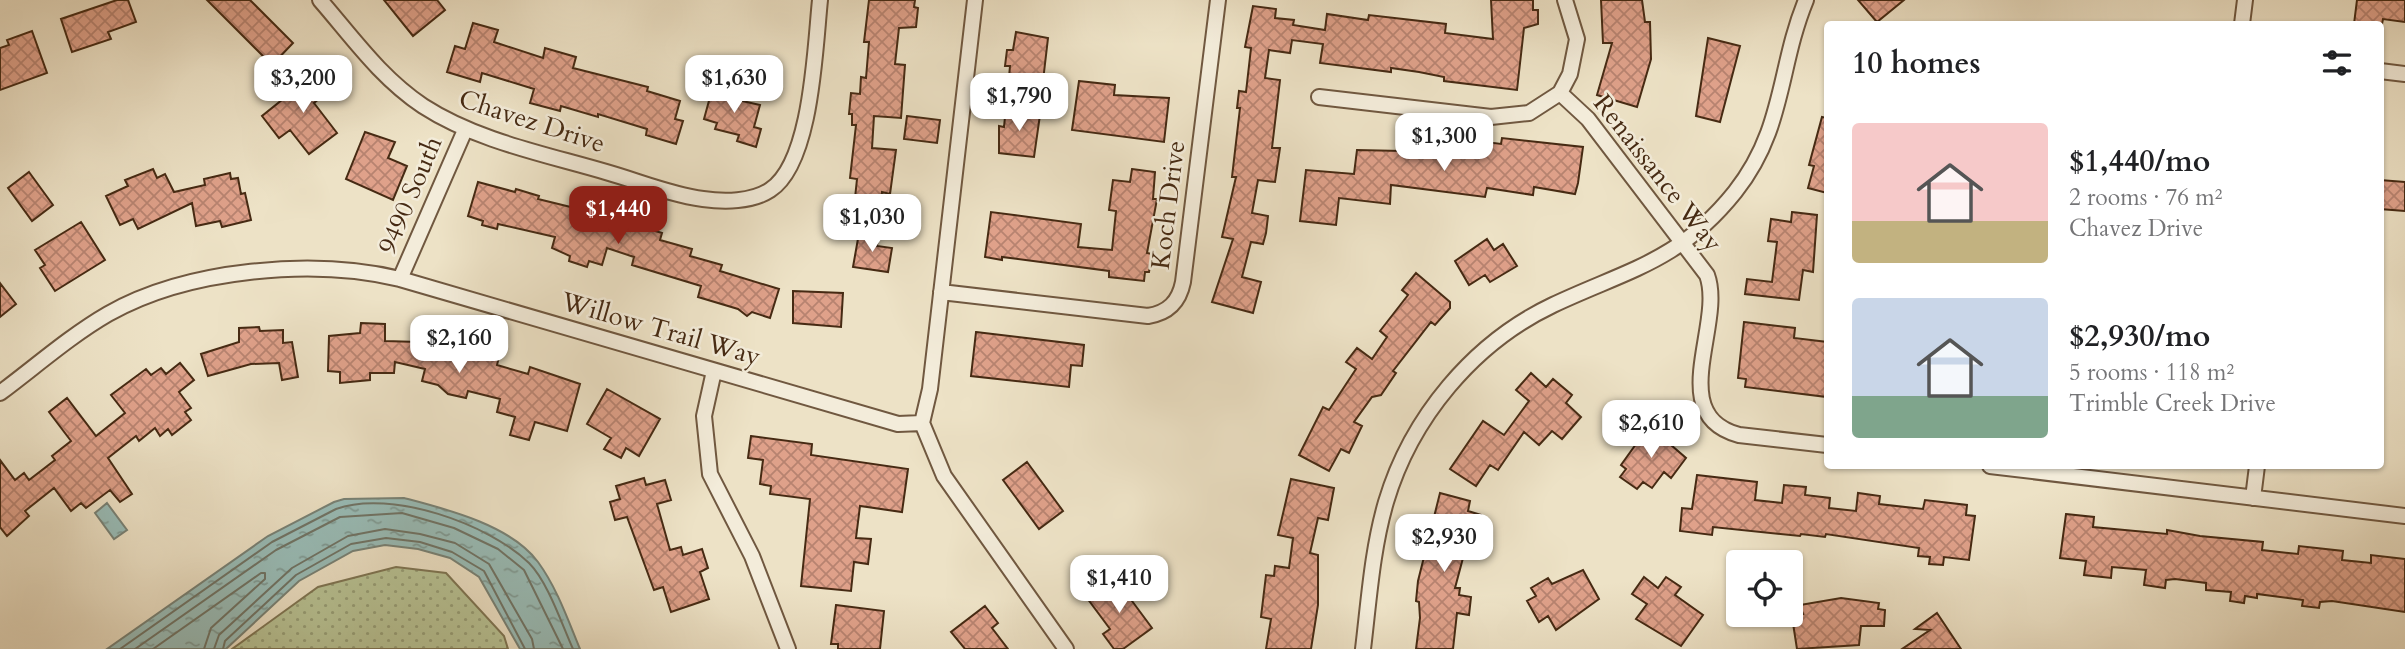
<!DOCTYPE html>
<meta charset="utf-8">
<style>
body{margin:0;font-family:Cardo,serif;background:#f6f6f6;color:#202124;height:100vh;display:flex;flex-direction:column;font-size:26px;white-space:nowrap}
*{box-sizing:border-box;margin:0}
p{font-size:23px;color:#757577}
.icon{flex:none;width:38px;height:38px;fill:none;stroke:currentColor;stroke-width:2;stroke-linecap:round;stroke-linejoin:round}
.map{position:relative;flex:1;overflow:hidden}
.drawer{position:absolute;left:1824px;top:21px;width:560px;height:448px;display:flex;flex-direction:column;background:#fff;border-radius:7px;box-shadow:0 2px 5px #0004}
.drawer>*{flex:none}
.fabs{position:absolute;left:1726px;top:550px;display:grid;gap:14px}
.fabs a{display:grid;place-items:center;width:77px;height:77px;border-radius:7px;background:#fff;box-shadow:0 2px 5px #0004;font-size:35px}
.price{position:absolute;translate:-50% -60px;padding:0 16px;border-radius:14px;background:#fff;color:#222;font-size:23px;line-height:46px;filter:drop-shadow(0 2px 4px #0008)}
.price::after{content:'';position:absolute;left:50%;top:42px;width:21px;height:16px;margin-left:-10px;background:inherit;clip-path:polygon(0 0,100% 0,50% 100%)}
.price.on{background:#8f2418;color:#fff}
ul{padding:0;list-style:none}
li{display:flex;align-items:center;gap:21px;height:175px;padding:0 28px}
li span{display:grid;place-items:center;flex:none;width:196px;height:140px;border-radius:7px;color:#555}
li>.icon{margin-inline-start:auto}
span .icon{width:84px;height:84px;fill:#fffc;stroke-width:1}
li b{font-size:30px}
h2{display:flex;justify-content:space-between;align-items:center;height:84px;padding:0 28px;font-size:30px}
.map>svg:first-child{display:block}
</style>
<div class="map">
<svg width="2405" height="649" viewBox="0 0 2405 649">
<defs>
<pattern id="grass-dots" width="8" height="8" patternUnits="userSpaceOnUse" patternTransform="scale(1.75)"><rect width="8" height="8" fill="#b8c395"/><path d="M2 2h.1M6 6h.1" fill="none" stroke="#979f78" stroke-width="1.8" stroke-linecap="round"/></pattern>
<pattern id="water-ripples" width="26" height="14" patternUnits="userSpaceOnUse" patternTransform="scale(1.75)"><rect width="26" height="14" fill="#99bdb8"/><path d="M2 4q2-2 4 0t4 0M15 11q2-2 4 0t4 0" fill="none" stroke="#7f9a94"/></pattern>
<pattern id="building-cross-hatch" width="8" height="8" patternUnits="userSpaceOnUse" patternTransform="scale(1.75)"><rect width="8" height="8" fill="#dfa18a"/><path d="M0 0l8 8M0 8l8-8" fill="none" stroke="#b78370"/></pattern>
</defs>
<rect width="100%" height="100%" fill="#ede2c6"/>
<filter id="stains"><feTurbulence type="fractalNoise" baseFrequency=".00286" numOctaves="4"/><feColorMatrix values="0 0 0 0 .2 0 0 0 0 .09 0 0 0 0 .02 0 0 0 .5 -.17"/></filter>
<radialGradient id="worn" r=".72"><stop offset=".6" stop-color="#630" stop-opacity="0"/><stop offset="1" stop-color="#630" stop-opacity=".3"/></radialGradient>
<!-- grass -->
<path fill="url(#grass-dots)" stroke="#7f7654" stroke-width="2" d="M396,567L446,573L504,636L508,649H232L318,587Z"/>
<!-- water -->
<path fill="url(#water-ripples)" stroke="#788276" stroke-width="2" d="M404,498C446,509 511,525 538,562C557,588 568,620 580,649H520L479,577L450,558L418,549L385,545L353,551L299,581L226,649H107L268,536L334,502L344,499Z
M107,503L127,530L114,539L95,513Z"/>
<g fill="none" stroke-linecap="round" stroke-linejoin="round">
<!-- shore -->
<path stroke="#707466" stroke-width="2" d="M120,649L272,542L336,509C391,489 489,524 529,563C548,582 562,625 573,649
M135,649L276,550L340,517L402,513L454,528L498,549L524,570L563,649
M153,649L261,573H265V579L211,628L204,649
M214,649L219,635L292,568L348,536L385,529L420,534L455,543L489,564L532,639L534,649
M223,649L225,641L296,575L351,544L386,538L420,542L452,552L484,571L525,649"/>
</g>
<!-- building -->
<path fill="url(#building-cross-hatch)" stroke="#462a13" stroke-width="2" d="M117,0H128L136,22L108,32L111,39L72,52L61,19Z
M207,0H250L293,43L272,65Z
M384,0H437L445,10L413,36Z
M869,0H915L914,7L918,8L916,27L899,28L895,64L905,65L901,118L874,116L872,148L896,150L890,194L882,192L881,201L855,198L857,179L850,178L856,125H852V114H849L851,93L860,94L861,77L866,78L869,42H864Z
M1491,0H1533V10H1538V24L1524,28L1517,90L1444,81V77L1419,72L1391,68V72L1320,63L1323,44L1292,40L1290,53L1269,50L1265,78L1280,80L1272,148H1280L1275,182L1258,180L1252,213L1268,216L1266,233L1263,244L1251,242L1242,277L1261,282L1253,313L1212,302L1233,239L1222,237L1236,177H1232L1240,108H1237L1239,91L1246,92L1251,48L1245,47L1253,6L1276,9L1275,18L1294,20L1293,25L1325,30L1327,14L1368,20L1369,15L1446,24L1445,33L1493,39Z
M1601,0H1642L1645,22H1650L1651,59L1637,107L1597,95L1612,43H1603Z
M1858,0H1904L1877,22Z
M2357,0H2405V22L2383,19L2382,24H2354Z
M473,23L498,30L494,42L543,58L545,48L576,57L573,68L648,87L647,91L680,101L675,119L683,121L676,144L646,135L647,129L598,114V117L561,106L560,111L530,103L534,89L482,73L480,82L447,72L455,46L465,49Z
M32,31L47,73L0,90V48L9,45L7,40Z
M1016,32L1048,38L1043,81L1009,77L1010,66H1005L1007,50H1013Z
M1708,38L1740,46L1720,122L1696,116Z
M318,71L332,88L314,103L337,133L309,154L290,130L279,138L262,116Z
M1079,81L1115,85L1114,95L1169,98L1164,142L1072,130Z
M713,86L740,94L738,100L760,105L754,127L761,129L756,147L737,141L739,135L715,129L717,123L704,119Z
M1006,107L1040,115L1034,157L999,153V126L1004,127Z
M907,116L940,120L937,143L904,139Z
M1822,117L1827,118V193L1808,188L1814,166L1809,165Z
M365,132L395,142L388,158L407,166L393,200L346,179Z
M1403,137L1422,139L1421,148L1454,152L1456,138L1501,144L1502,138L1583,147L1578,183L1575,194L1534,187L1533,195L1487,188L1485,197L1391,185L1390,204L1339,198L1336,225L1300,221L1306,170L1354,174L1357,150L1402,151Z
M153,169L157,178L165,174L174,192L205,185L204,179L230,173L231,179L238,178L241,194L245,193L251,220L222,227L220,221L196,226L192,203L138,229L133,219L120,225L106,196L128,186L125,180Z
M1132,169L1155,172L1153,199H1157L1147,253L1152,254L1149,272H1145L1144,281L1109,277V271L1002,257V260L985,257L991,212L1081,224L1078,247L1112,250L1116,211L1109,210L1113,180L1130,182Z
M29,172L53,205L32,221L8,188Z
M2380,180L2405,182V211L2380,209Z
M478,182L515,192L516,189L539,196L538,199L587,211L585,217L630,231L631,227L641,230L642,227L662,233L660,240L692,249L690,256L722,265L720,271L779,289L770,318L752,312L747,316L738,309L698,297L701,286L632,265L634,257L607,248L602,265L589,261L587,267L569,261L570,256L552,248L555,237L498,224L497,229L482,225L483,221L468,216Z
M1792,212L1817,215L1813,272L1803,270L1799,300L1745,294L1747,279L1772,282L1777,242L1768,241L1771,219L1791,222Z
M81,222L105,260L55,291L40,268L45,265L35,250Z
M859,233L878,237L877,246L892,248L888,272L853,267Z
M1487,239L1494,250L1503,244L1517,266L1490,282L1485,275L1469,285L1455,261Z
M1416,273L1450,302V308L1435,325L1431,322L1393,371L1396,373L1381,395L1372,397L1354,422L1362,426L1349,453L1341,449L1329,471L1299,455L1323,407L1329,410L1356,369L1346,362L1357,348L1372,359L1387,337L1380,331L1408,295L1402,290Z
M0,283L16,304L0,317Z
M793,291L843,293L841,327L793,323Z
M1744,322L1795,328L1794,338L1827,342V397L1745,387L1746,379L1738,378Z
M361,323L385,324V341L419,342L420,339L461,345L499,357L497,365L528,374L530,367L580,384L567,431L535,422L529,440L510,435L515,417L497,412L500,399L468,391L466,398L448,394L438,385L422,381L425,369L395,362L394,373H370V380L340,383V372L328,371L329,336L360,333Z
M259,327L260,331L283,330V343L292,342L298,377L282,380L279,363L251,364L208,376L201,354L239,342V328Z
M976,332L1084,345L1082,366L1071,365L1069,387L971,376Z
M180,363L194,380L179,392L191,408L185,412L191,420L172,435L168,429L160,436L155,428L139,441L136,436L108,458L132,494L120,502L110,490L86,508L81,503L71,511L54,488L25,511L29,516L7,536L0,527V460L15,480L24,473L29,480L55,460L52,456L71,441L49,412L67,398L96,436L125,413L111,395L146,369L151,375L161,368L166,374Z
M1531,373L1546,387L1553,379L1572,395L1566,403L1581,417L1562,439L1552,431L1539,445L1524,432L1498,470L1490,465L1476,486L1450,469L1483,421L1504,435L1529,401L1516,390Z
M607,389L660,419L639,456L626,448L621,458L604,449L611,438L587,424Z
M1649,426L1686,458L1671,478L1664,472L1652,488L1643,482L1637,489L1620,477L1626,469L1621,465Z
M751,436L812,444L811,455L908,469L902,512L860,506L856,538L871,539L868,564L854,562L851,591L801,586L810,499L770,494L771,486L760,484L763,460L748,458Z
M1027,462L1063,511L1039,529L1003,480Z
M1697,475L1757,482L1755,500L1782,503L1784,485L1806,487L1805,495L1830,498L1829,508L1856,511L1858,493L1880,496L1879,504L1923,509L1925,500L1967,505L1966,515L1975,516L1969,560L1944,557L1943,565L1929,564L1930,557L1918,556L1919,548L1826,534L1825,537L1801,534L1800,536L1713,527L1712,535L1680,531L1682,508L1692,509Z
M644,478L646,485L665,480L671,500L657,504L670,550L681,547L683,555L702,549L708,568L700,572L709,599L671,612L663,587L654,590L627,517L615,520L610,502L620,499L616,486Z
M1291,479L1334,488L1328,520L1318,518L1310,553L1318,555V605L1311,649H1266L1271,619L1261,617L1266,575L1274,576L1275,566L1289,568L1293,538L1278,535Z
M1440,493L1470,501L1468,511L1481,515L1477,529L1471,528L1455,588H1460L1459,595L1471,597L1469,615L1457,613L1453,649H1416L1420,618L1419,602L1416,601L1418,581Z
M2066,514L2094,517L2093,527L2167,534V530L2200,536L2263,542L2262,550L2298,554L2299,546L2343,551L2342,560L2371,563V555L2405,559V612L2332,601L2320,602L2319,608L2302,606L2303,600L2257,594V598L2245,596L2244,603L2230,601L2231,592L2206,590V583L2175,579L2166,580L2165,588L2144,585L2146,570L2112,567L2111,578L2084,575L2086,561L2060,558Z
M1583,570L1599,599L1556,630L1548,616L1539,622L1527,601L1536,596L1531,588L1548,578L1552,584Z
M1644,577L1658,588L1666,577L1681,587L1675,595L1703,615L1681,646L1636,619L1647,604L1632,594Z
M1115,578L1152,628L1123,649H1114L1103,634L1110,629L1087,598Z
M1841,598L1879,603L1878,609L1885,610L1884,626H1861L1859,645L1797,649L1792,617L1803,614L1800,605Z
M836,605L884,611L880,649H838V644H831Z
M985,606L998,623L992,628L1008,649H965L951,632Z
M1937,613L1961,649H1902L1930,630L1915,629Z"/>
<g fill="none" stroke-linecap="round" stroke-linejoin="round">
<!-- street casing -->
<g stroke="#705840" stroke-width="18">
<path id="street" d="M320,0C353,38 380,77 423,106C477,141 545,154 606,172C638,181 671,195 703,199C724,202 752,202 770,190C812,163 815,47 820,0
M975,0L930,389L922,423L944,476L1066,649
M2242,24L2245,0
M2380,71L2405,74
M1560,93L1588,119L1707,275C1725,324 1664,415 1739,435L1827,445
M1319,97L1491,117L1529,113L1560,93L1570,74L1577,39L1565,0
M400,279L465,130
M941,292L1148,316C1168,313 1179,302 1183,282L1218,0
M714,371L704,416L710,474L752,556L788,649
M0,393C35,367 70,336 108,314C187,269 313,258 400,279L898,424L922,423
M1990,466L2405,516
M2253,498L2257,466
M1363,649C1369,600 1372,550 1386,502C1411,418 1473,343 1553,305C1627,270 1679,262 1735,192C1785,129 1778,68 1806,0"/>
</g>
<!-- street -->
<use href="#street" stroke="#f3ecda" stroke-width="14"/>
</g>
<g text-anchor="middle" dominant-baseline="central" stroke-width="5" stroke-linejoin="round" paint-order="stroke">
<!-- street labels -->
<g font-size="26" fill="#462a13" stroke="#f3ecda">
<text transform="translate(532 121) rotate(18)">Chavez Drive</text>
<text transform="translate(1658 173) rotate(52)">Renaissance Way</text>
<text transform="translate(410 195) rotate(-67)">9490 South</text>
<text transform="translate(1168 205) rotate(-83)">Koch Drive</text>
<text transform="translate(661 329) rotate(16)">Willow Trail Way</text>
</g>
</g>
<rect width="100%" height="100%" filter="url(#stains)"/>
<rect width="100%" height="100%" fill="url(#worn)"/>
</svg>
<div class="fabs">
<a><svg class="icon" aria-label="locate" viewBox="0 0 24 24"><circle cx="12" cy="12" r="6"/><path d="M12 2v4M12 18v4M2 12h4M18 12h4"/></svg></a>
</div>
<b class="price" style="left:303px;top:115px">$3,200</b>
<b class="price" style="left:734px;top:115px">$1,630</b>
<b class="price" style="left:1019px;top:133px">$1,790</b>
<b class="price" style="left:1444px;top:173px">$1,300</b>
<b class="price on" style="left:618px;top:246px">$1,440</b>
<b class="price" style="left:872px;top:254px">$1,030</b>
<b class="price" style="left:459px;top:375px">$2,160</b>
<b class="price" style="left:1651px;top:460px">$2,610</b>
<b class="price" style="left:1444px;top:574px">$2,930</b>
<b class="price" style="left:1119px;top:615px">$1,410</b>
<section class="drawer">
<h2>10 homes<svg class="icon" aria-label="filters" viewBox="0 0 24 24"><path d="M4 7h16M4 17h16"/><circle cx="9" cy="7" r="2"/><circle cx="15" cy="17" r="2"/></svg></h2>
<ul>
<li><span style="background:linear-gradient(#f6c9c9 70%,#c2b280 0)"><svg class="icon" aria-label="home" viewBox="0 0 24 24"><path d="M3 11l9-7 9 7M6 9v11h12V9"/></svg></span><div><b>$1,440/mo</b><p>2 rooms · 76 m²</p><p>Chavez Drive</p></div></li>
<li><span style="background:linear-gradient(#c9d6e8 70%,#7fa58c 0)"><svg class="icon" aria-label="home" viewBox="0 0 24 24"><path d="M3 11l9-7 9 7M6 9v11h12V9"/></svg></span><div><b>$2,930/mo</b><p>5 rooms · 118 m²</p><p>Trimble Creek Drive</p></div></li>
</ul>
</section>
</div>
